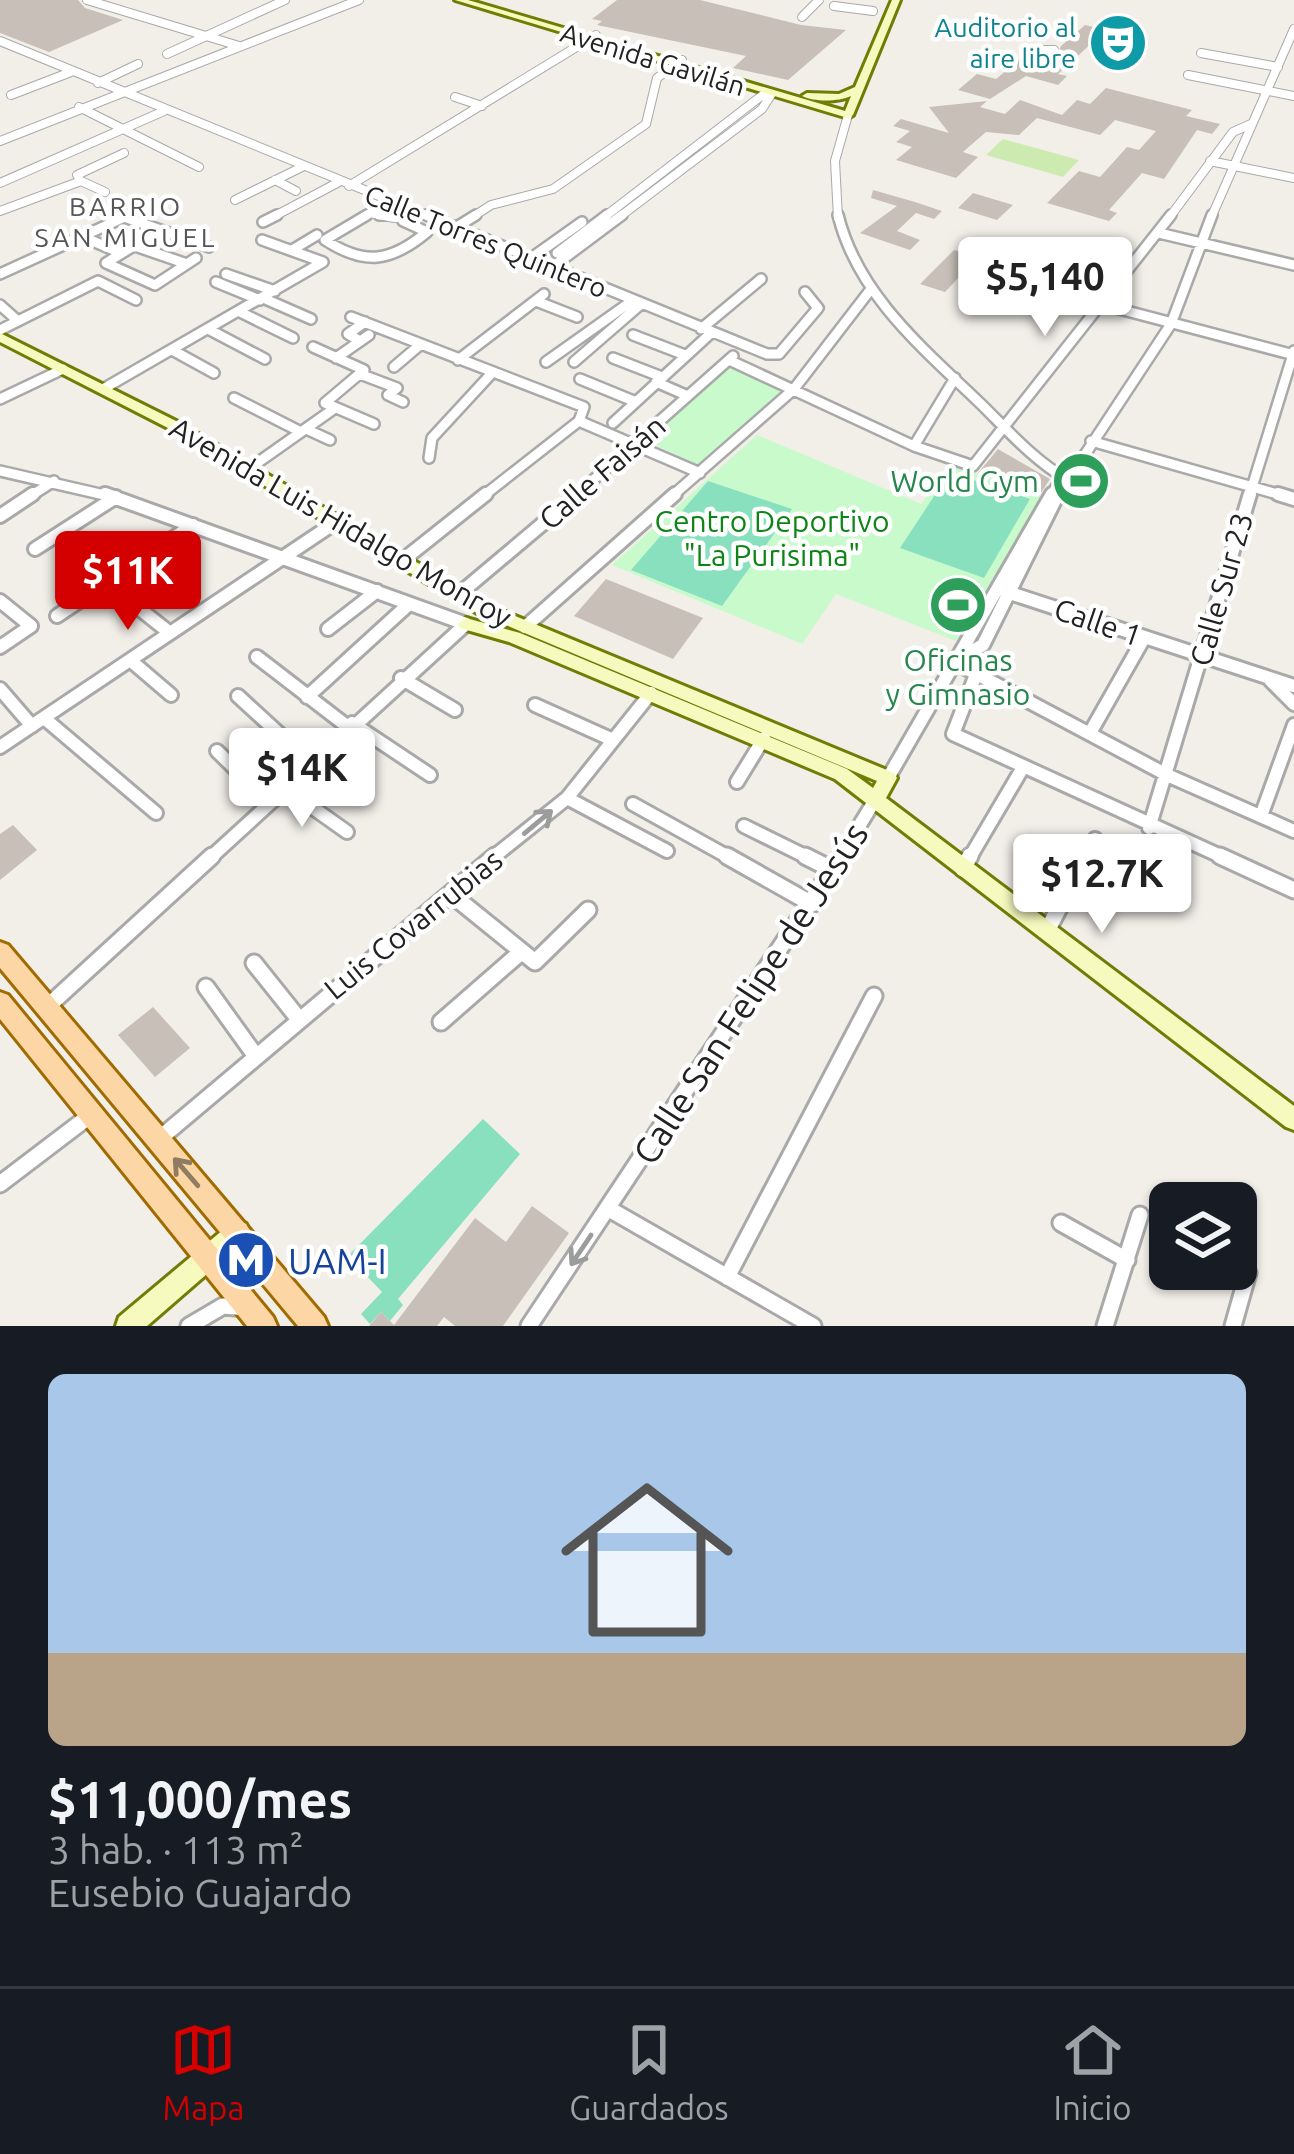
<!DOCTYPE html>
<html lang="es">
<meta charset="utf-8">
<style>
body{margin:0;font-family:Ubuntu,sans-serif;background:#20242c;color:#f1f3f6;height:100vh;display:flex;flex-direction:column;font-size:45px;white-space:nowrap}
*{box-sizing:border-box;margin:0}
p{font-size:39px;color:#9ea1a6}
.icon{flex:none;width:66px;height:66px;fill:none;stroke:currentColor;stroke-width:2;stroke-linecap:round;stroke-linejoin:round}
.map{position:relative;height:1326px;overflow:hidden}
.details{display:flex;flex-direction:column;background:#171b24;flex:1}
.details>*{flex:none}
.controls{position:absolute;left:1149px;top:1182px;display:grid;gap:24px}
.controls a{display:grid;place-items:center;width:108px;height:108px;border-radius:18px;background:#171b24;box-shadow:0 3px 9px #0004;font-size:60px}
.price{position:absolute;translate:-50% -102px;padding:0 27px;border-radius:12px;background:#fff;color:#222;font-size:39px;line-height:78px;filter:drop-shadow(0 3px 6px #0008)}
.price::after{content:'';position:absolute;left:50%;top:72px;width:36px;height:27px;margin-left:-18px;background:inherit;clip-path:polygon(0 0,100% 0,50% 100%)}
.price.on{background:#d40000;color:#fff}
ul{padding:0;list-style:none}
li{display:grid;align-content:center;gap:24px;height:636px;padding:0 48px}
li span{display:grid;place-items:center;height:372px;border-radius:18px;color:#555}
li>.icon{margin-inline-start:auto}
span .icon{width:216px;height:216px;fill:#fffc;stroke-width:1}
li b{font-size:51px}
.dock{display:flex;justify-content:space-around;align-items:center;height:168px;border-top:3px solid #363941;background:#171b24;font-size:33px;color:#9ea1a6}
.dock a{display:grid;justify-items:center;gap:6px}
.dock .on{color:#d40000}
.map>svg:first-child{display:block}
</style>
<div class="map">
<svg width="1294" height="1326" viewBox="0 0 1294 1326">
<rect width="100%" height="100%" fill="#f2efe9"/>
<!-- grass -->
<path fill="#cdebb0" d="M1003,139L1079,160L1063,177L986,155Z"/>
<!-- park -->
<path fill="#c8facc" d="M728,365L787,389L702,467L642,439Z
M757,435L921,504L951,463L1042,497L956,641L836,594L802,644L612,565Z"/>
<!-- pitch -->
<path fill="#88e0be" d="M950,472L1030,499L984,578L900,548Z
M708,481L792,509L722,606L631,570Z
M483,1119L520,1154L398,1299L403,1305L390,1321L381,1312L370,1324L361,1314L382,1292L348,1256Z"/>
<!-- building -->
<path fill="#c7bfb8" d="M0,0H78L85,8L123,20L49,52L0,33Z
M617,0H700L801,25L846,30L788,80L733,68L746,56L597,25L602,21L592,19Z
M1085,25L1106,30L1058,74L1067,76L1058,85L1026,76L990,99L958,90L977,74L996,79L1029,52L1036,58H1057L1061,46Z
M1106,88L1192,110L1186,116L1220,124L1212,134L1197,130L1164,179L1142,173L1109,210L1117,213L1109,221L1047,203L1079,171L1100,177L1127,147L1139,150L1156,131L1115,120L1100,135L1037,118L1019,135L986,132L963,152L978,157L956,178L896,160L912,147L896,142L910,131L893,126L901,119L949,133L929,107L987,101L980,107L1005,114L1020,100L1062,115L1077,100L1090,104Z
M873,190L915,202L942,211L934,219L916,213L897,231L920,240L910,250L860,233L897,206L871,198Z
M973,193L1013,205L997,220L958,208Z
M1026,244L1087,263L1073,279L1011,259Z
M954,250L978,257L945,292L920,284Z
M998,449L1050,479L1039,496L978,473Z
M961,578L982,586L955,632L934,624Z
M606,579L703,618L673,659L574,616Z
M13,825L37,850L0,880V834Z
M153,1007L190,1048L155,1077L118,1035Z
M532,1206L569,1233L503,1326H455L444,1317L437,1326H369L381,1312L394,1325L475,1218L506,1242Z"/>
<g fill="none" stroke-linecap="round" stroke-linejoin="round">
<!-- street-far3 casing -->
<g stroke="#a9a9a9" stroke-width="10">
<path id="street-far3" d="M87,0L239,46
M834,6L873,11
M802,17L819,0
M0,41L433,218
M1037,50H1054
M1201,53L1278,67
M167,54L285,0
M1188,75L1294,96
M98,83L138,64
M11,95L71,72
M455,97L482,106
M79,107L199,167
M0,141L359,0
M1210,161L1294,178
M80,180L77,175L124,153
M275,180L296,191
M81,181L105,192
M0,183L164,111
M349,186L596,35
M235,200L302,167
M0,211L81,181
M122,218L137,211
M271,218L339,182
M362,218L370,213L394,218
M397,218L410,210
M471,218L491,205L553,189L646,124L657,78L682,60
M603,218L764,94
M618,218L762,109L771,95
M838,218L835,161L848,115
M1169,218L1233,132L1251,124
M1211,218L1294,29"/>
</g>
<!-- street-far2 casing -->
<g stroke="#a9a9a9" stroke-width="14">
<path id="street-far2" d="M367,215L325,240C365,266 391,262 427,232L403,221
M379,215H402
M426,215L767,354H779L818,308L805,292
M838,215C858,296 925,350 983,406C1010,433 1035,461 1068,480
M124,217L209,247
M263,222L277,215
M455,228L476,215
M1159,233L1294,265
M83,237L121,253
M135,246L187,264
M292,250L317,235
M557,253L607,215
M530,259L582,222
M106,263L155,285L196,258
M106,263L148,237
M551,268L622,215
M0,274L129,215
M226,274L275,291
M216,282L260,300
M263,298L311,319
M536,301L577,317
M0,305L18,321
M1104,305L1294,355
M240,312L293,338
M351,317L584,407L579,421
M701,329L761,279
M0,330L98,281L136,300
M210,330L265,359
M633,335L685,355
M360,341L348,334L365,322
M313,347L364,370L325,403L374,424
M174,351L214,373
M336,358L369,335
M613,358L662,377
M458,360L544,294
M729,360L914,446L973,466L1171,215
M546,362L632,301
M574,362L641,304
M394,367L421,344
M360,374L397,388L388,395L403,402
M580,379L636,402
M656,382L688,396
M103,389L323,262L262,240
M234,398L301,432
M0,399L63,369
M579,421L700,473
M613,423L711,333
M306,429L330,440
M1091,441L1288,497
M914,446L955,378
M429,458L432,438L492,373
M250,468L335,408
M0,471L113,497
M29,497L54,481
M482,497L579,421
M574,497L733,356
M671,497L794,389L871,289
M1050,497L1064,474
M1057,497L1171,324L1212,215
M1249,497L1294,351"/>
</g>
<!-- street-far1 casing -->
<g stroke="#a9a9a9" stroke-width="18">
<path id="street-far1" d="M105,494L466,624
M1278,494L1294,499
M0,516L33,494
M35,549L116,497
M403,560L486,494
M107,583L170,633
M1004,591L1294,686
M458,595L578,494
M0,601L31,626L0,647
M57,616L193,525
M525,627L675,494
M328,629L377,591
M963,656L983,645L1058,494
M257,657L348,727
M130,660L171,695
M958,664L1167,775L1294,831
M977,672L953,734L1227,859
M401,678L455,710
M1270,680L1294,704
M0,689L32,726
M238,696L311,763
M307,697L409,604
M535,705L613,740
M44,718L156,813
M352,723L430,775
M1090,733L1144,638
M0,747L339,520
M217,751L269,802
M888,778L1052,494
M737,782L764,738
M285,788L347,832
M567,798L667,851
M633,804L732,859
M1261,816L1294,725
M744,826L811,859
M1149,828L1250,494
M209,859L466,624
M491,859L567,798L651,693
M839,859L875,800
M969,859L1022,769
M1084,859L1095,839"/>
</g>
<!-- street casing -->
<g stroke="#a9a9a9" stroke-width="21">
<path id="street" d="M727,856L812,904
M805,856L833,870
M1220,856L1294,890
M963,869L970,856
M451,894L535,962L588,910
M1048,929L1086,856
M254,963L298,1018
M206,987L255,1055
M47,1007L212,856
M441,1022L521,952
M159,1139L495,856
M0,1184L92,1114
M609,1209L813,1326
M1061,1223L1127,1260
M727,1277L874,996
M189,1326L223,1306L248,1308
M529,1326L841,856
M1105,1326L1140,1215
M1233,1326L1248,1273"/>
</g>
<!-- secondary casing -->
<g stroke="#707d05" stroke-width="6">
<path id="secondary" d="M455,0H468L845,111L851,96C838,102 814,102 802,96L807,93L839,94L855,87L892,0H900L853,115L848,118Z
M0,333L180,423L489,605L894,773L897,778L886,798L1294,1106V1130L1286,1127L835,779L509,642L460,628L458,624L466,618L520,633L847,769L873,788L877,781L477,613L170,429L0,342Z
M238,1220L246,1224L250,1232L246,1240L147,1326H116L119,1317L230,1224Z"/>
</g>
<!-- primary casing -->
<g stroke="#a06b00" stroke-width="6">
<path id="primary" d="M0,942L8,945L324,1317L328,1326H298L0,968Z
M0,992L8,995L273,1317L277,1326H247L0,1019Z"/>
</g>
<!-- street-far3 -->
<use href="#street-far3" stroke="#fff" stroke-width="8"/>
<!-- street-far2 -->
<use href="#street-far2" stroke="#fff" stroke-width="9"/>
<!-- street-far1 -->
<use href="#street-far1" stroke="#fff" stroke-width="12"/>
<!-- street -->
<use href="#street" stroke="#fff" stroke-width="15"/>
<!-- secondary -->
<use href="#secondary" fill="#f7fabf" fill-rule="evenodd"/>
<!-- primary -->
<use href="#primary" fill="#fcd6a4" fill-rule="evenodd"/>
</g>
<!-- one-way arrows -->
<defs><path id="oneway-shaft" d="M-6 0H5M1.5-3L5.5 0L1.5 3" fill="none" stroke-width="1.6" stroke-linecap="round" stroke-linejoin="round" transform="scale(3)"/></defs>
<g stroke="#9c9c9c">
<use href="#oneway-shaft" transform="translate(538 822) rotate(-40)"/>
<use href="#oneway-shaft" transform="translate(581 1250) rotate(124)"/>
</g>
<use stroke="#8f7c63" href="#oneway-shaft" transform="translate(186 1172) rotate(-131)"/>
<!-- icons -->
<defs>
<g id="theatre-disc" transform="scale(3)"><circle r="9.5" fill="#0f9aa8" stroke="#fff"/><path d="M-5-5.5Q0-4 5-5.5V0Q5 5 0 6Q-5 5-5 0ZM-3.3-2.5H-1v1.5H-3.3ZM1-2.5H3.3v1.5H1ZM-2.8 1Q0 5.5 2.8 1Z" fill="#fff"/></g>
<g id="stadium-disc" transform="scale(3)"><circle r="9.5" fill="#2e9e5b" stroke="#fff"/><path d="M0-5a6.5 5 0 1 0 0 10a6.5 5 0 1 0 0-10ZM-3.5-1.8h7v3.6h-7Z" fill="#fff"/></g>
<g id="metro-disc" transform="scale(3)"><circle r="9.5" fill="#1a4fb4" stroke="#fff"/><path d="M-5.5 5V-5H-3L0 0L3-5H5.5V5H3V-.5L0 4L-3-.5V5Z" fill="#fff"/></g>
</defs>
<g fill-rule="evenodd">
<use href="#theatre-disc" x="1118" y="43"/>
<use href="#stadium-disc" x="1081" y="481"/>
<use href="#stadium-disc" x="958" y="605"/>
<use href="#metro-disc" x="246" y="1260"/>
</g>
<g text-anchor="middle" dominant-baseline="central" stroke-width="9" stroke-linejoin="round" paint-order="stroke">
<!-- far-culture labels -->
<g font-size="27" fill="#0d838f" stroke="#fff" text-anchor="end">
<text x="1076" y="27">Auditorio al<tspan x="1076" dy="31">aire libre</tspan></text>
</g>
<!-- far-street labels -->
<g font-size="27" fill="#222" stroke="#fff">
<text transform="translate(653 59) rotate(17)">Avenida Gavilán</text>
<text transform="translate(486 241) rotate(22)">Calle Torres Quintero</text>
</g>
<!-- far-neighbourhood labels -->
<g font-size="27" letter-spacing="3" fill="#555" stroke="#fff">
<text x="126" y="206">BARRIO<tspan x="126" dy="31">SAN MIGUEL</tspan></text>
</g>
<!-- street labels -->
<g font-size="30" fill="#222" stroke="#fff">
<text transform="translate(602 472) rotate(-41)">Calle Faisán</text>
<text transform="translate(341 522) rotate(30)">Avenida Luis Hidalgo Monroy</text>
<text transform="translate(1221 589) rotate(-74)">Calle Sur 23</text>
<text transform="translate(1098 622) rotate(19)">Calle 1</text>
<text transform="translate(413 924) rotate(-39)">Luis Covarrubias</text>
</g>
<!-- leisure labels -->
<g font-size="30" fill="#27864d" stroke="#fff" text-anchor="end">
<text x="1039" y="481">World Gym</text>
<text x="958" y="660" text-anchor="middle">Oficinas<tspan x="958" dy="34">y Gimnasio</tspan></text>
</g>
<!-- park labels -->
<g font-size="30" fill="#0c8416" stroke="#fff">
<text x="772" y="521">Centro Deportivo<tspan x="772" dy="34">"La Purisima"</tspan></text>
</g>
<!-- near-street labels -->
<g font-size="36" fill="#222" stroke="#fff">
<text transform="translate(750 993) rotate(-57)">Calle San Felipe de Jesús</text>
</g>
<!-- near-transit labels -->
<g font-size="36" fill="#164399" stroke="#fff" text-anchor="start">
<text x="288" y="1260">UAM-I</text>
</g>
</g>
</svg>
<div class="controls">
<a><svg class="icon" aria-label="layers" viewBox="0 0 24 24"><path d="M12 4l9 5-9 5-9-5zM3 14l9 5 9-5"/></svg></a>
</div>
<b class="price" style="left:1045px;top:339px">$5,140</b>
<b class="price on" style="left:128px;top:633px">$11K</b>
<b class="price" style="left:302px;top:830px">$14K</b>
<b class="price" style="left:1102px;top:936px">$12.7K</b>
</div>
<section class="details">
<ul>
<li><span style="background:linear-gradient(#a9c7e8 75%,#b9a48a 0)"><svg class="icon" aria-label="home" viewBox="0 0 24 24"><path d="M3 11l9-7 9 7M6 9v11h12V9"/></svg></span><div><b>$11,000/mes</b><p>3 hab. · 113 m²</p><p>Eusebio Guajardo</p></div></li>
</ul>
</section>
<nav class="dock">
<a class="on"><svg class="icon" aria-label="map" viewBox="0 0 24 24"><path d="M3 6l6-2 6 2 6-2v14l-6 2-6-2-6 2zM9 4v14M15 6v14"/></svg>Mapa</a>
<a><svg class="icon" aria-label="saved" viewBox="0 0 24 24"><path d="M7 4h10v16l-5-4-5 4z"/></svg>Guardados</a>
<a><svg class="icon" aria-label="home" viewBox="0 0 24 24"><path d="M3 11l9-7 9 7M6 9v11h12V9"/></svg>Inicio</a>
</nav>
